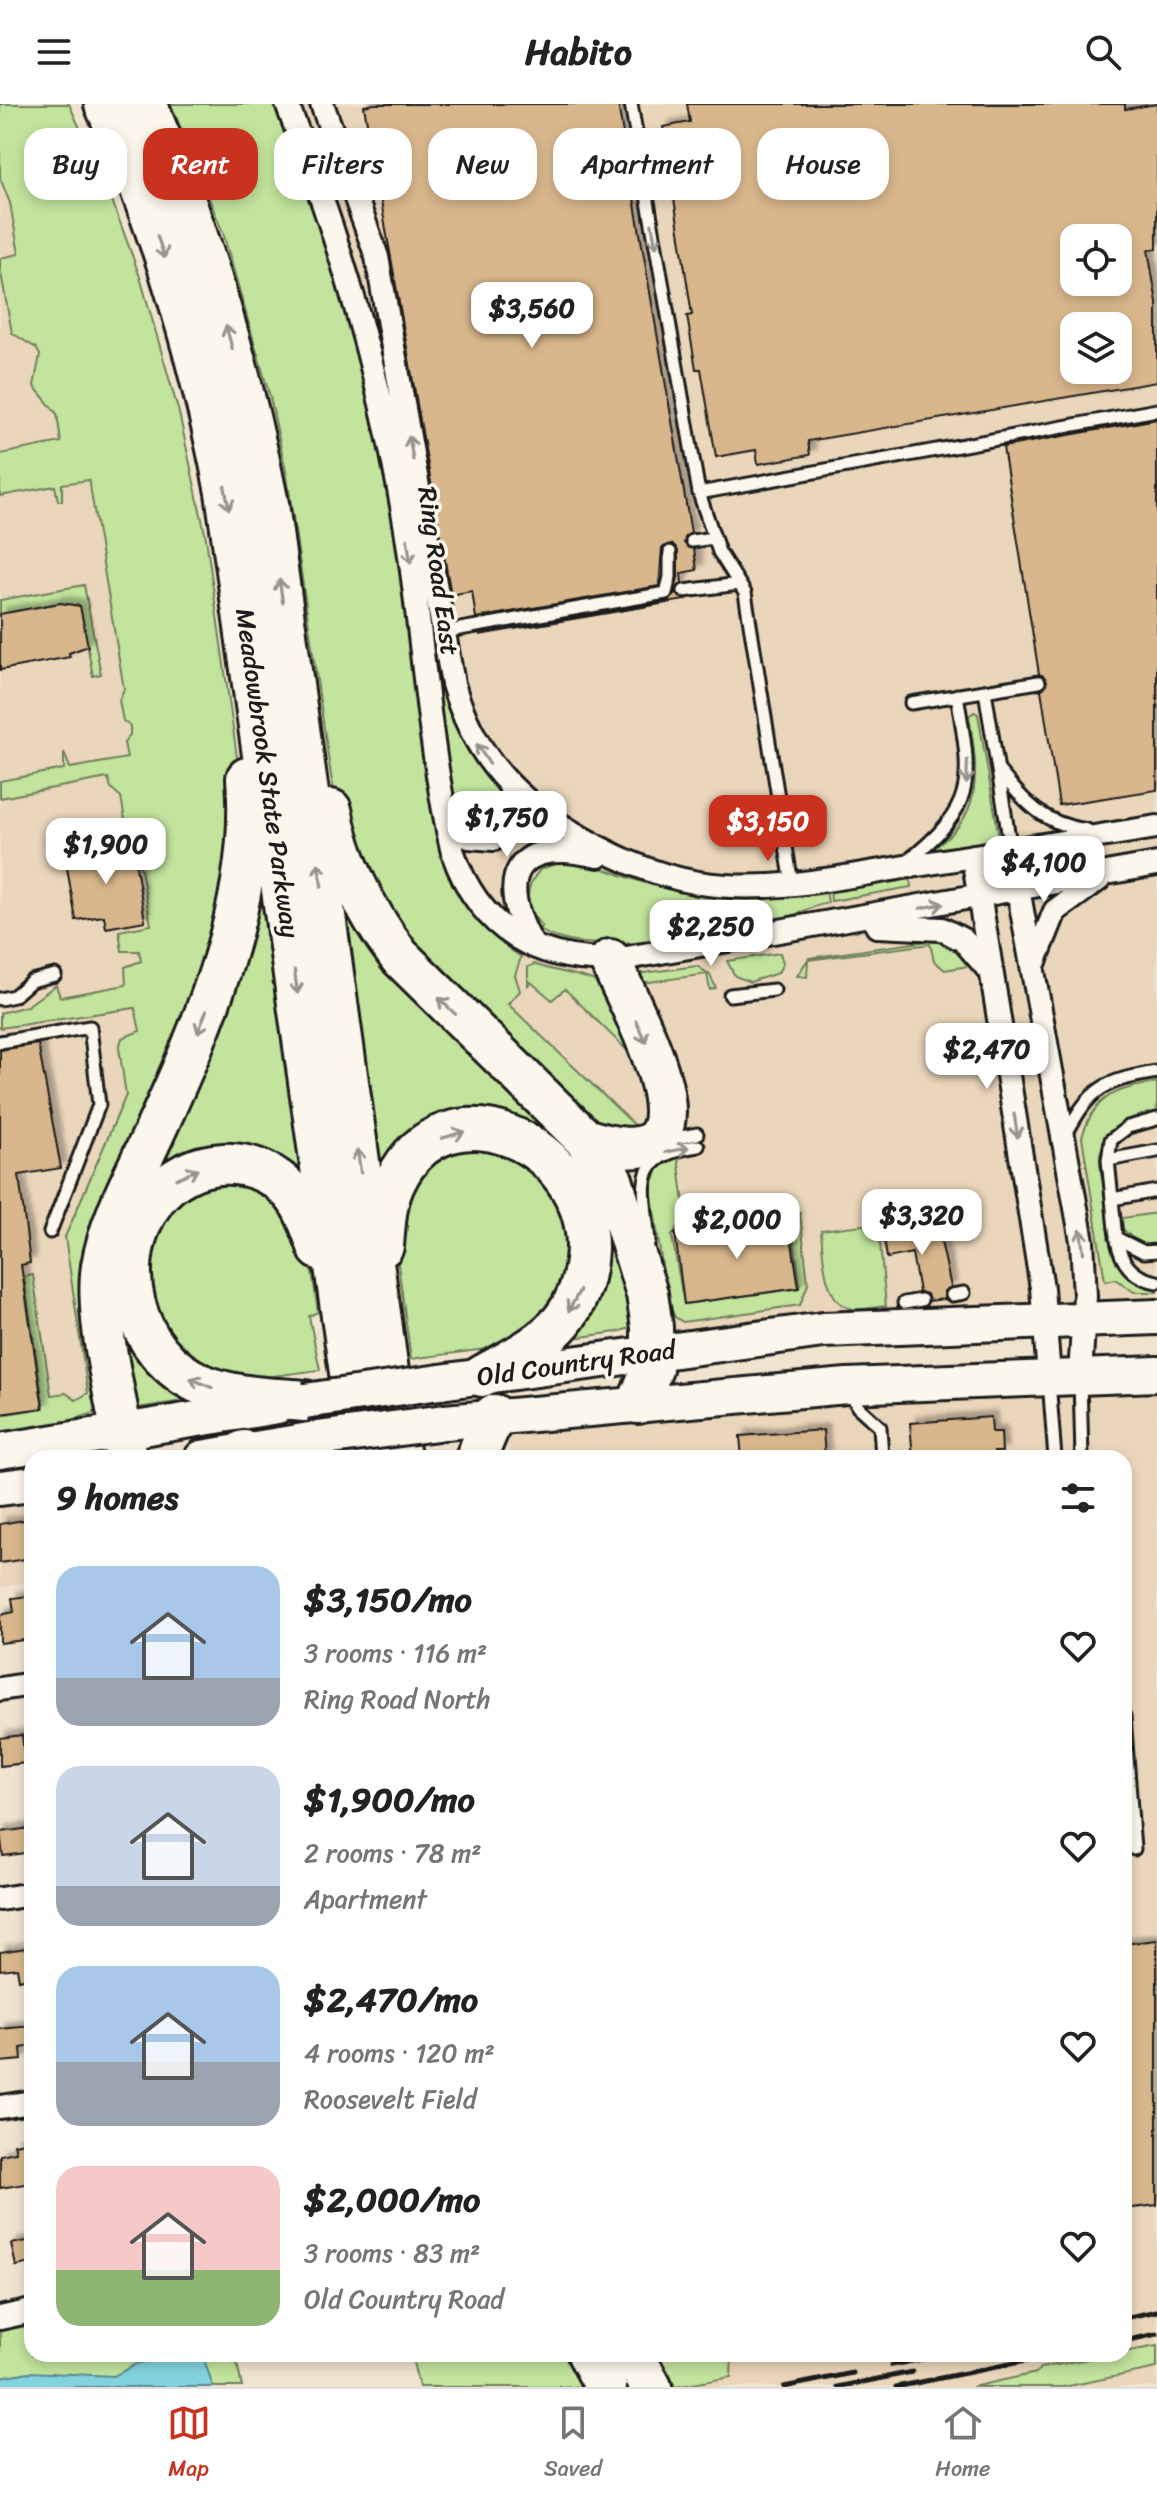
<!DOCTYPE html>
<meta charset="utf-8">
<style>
body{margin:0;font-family:Sriracha,sans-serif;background:#f2f2f2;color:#222;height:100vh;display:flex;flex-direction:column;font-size:30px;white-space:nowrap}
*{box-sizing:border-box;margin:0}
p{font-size:26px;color:#767676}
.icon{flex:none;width:44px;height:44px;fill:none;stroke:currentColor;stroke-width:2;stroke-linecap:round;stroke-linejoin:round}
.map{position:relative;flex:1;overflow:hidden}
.details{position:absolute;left:24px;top:1346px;width:1108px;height:912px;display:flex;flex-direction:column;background:#fff;border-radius:24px;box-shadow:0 4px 12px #0003}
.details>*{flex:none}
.hud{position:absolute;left:24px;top:24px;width:1110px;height:72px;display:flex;gap:16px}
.buttons{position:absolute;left:1060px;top:120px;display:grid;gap:16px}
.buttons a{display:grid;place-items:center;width:72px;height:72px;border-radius:16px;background:#fff;box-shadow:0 4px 12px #0003;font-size:40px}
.price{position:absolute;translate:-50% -68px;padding:0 18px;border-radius:16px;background:#fff;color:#222;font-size:26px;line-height:52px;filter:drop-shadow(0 2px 4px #0008)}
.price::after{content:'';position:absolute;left:50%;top:48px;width:24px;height:18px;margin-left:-12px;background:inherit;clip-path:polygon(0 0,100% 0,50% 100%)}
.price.current{background:#c8321e;color:#fff}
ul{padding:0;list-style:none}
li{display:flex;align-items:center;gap:24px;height:200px;padding:0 32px}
li span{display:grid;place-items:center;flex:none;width:224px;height:160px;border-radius:24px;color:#555}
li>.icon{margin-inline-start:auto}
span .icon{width:96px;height:96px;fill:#fffc;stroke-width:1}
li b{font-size:34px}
h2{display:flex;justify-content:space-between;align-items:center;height:96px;padding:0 32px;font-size:34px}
.tag{padding:0 28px;border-radius:24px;background:#fff;box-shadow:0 4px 12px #0003;font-size:28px;line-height:72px}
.tag.current{background:#c8321e;color:#fff}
header{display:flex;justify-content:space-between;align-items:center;height:104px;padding:0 32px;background:#fff;font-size:36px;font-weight:700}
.dock{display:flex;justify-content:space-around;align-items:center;height:112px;border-top:2px solid #e0e0e0;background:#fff;font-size:22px;color:#767676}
.dock a{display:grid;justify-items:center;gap:4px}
.dock .current{color:#c8321e}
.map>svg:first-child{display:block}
</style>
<header><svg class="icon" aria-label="menu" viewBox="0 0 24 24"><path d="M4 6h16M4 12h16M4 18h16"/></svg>Habito<svg class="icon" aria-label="search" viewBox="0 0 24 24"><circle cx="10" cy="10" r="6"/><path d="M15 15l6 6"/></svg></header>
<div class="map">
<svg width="1157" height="2283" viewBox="0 0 1157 2283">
<defs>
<filter id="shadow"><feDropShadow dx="6" dy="-6" stdDeviation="2" flood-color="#0004"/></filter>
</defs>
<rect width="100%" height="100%" fill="#f1e4cf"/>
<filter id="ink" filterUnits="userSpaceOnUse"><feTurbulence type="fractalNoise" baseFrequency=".0125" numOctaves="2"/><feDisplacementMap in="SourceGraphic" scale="16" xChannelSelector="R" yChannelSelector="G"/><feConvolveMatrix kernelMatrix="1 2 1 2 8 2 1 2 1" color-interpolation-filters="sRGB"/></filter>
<g filter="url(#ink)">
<!-- built -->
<path fill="#ead6bb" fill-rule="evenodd" d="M287,0H1157V1213L654,1248L652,1223L449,830L394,359ZM1074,134H1118V178H1074ZM1074,222H1118V266H1074Z
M0,58L97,363L176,893L68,1135L98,1331L0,1347Z
M1157,1270V2283H684L736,2250H1124V1354H510L506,1310Z
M32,1380V1477L0,1483V1384Z"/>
<!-- green -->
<path fill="#c2e49d" stroke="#6f805c" stroke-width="2" d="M0,0H69L110,91L140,173L179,309L206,434L239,667L241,712L177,957L101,1307L58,1320L0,1328V1311L44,1304L24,1173L33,1171L51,1291L66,1289L76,1296L88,1289L65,1133L126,991L119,944L122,934L140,927L135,904L0,924V909L27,902L56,881L60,893L126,881L125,863L141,857L139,847H122L119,827L151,821L133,721H126L121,693L111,684L108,674L0,694V677L64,665V648L70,664L127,654L124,639L130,631V622L123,617L119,596L124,585L89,376L62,380V397H58L55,382L0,392V350L61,338L57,310L34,282L40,251L36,244L12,229L0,164V154L19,150L10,99L0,74Z
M171,0H276C322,113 360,235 385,354C410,477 421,603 438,727C455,790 465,816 521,853L515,871L520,887L508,900L644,1030L615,1041L444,889L344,733L331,672L287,372L270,293L223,129Z
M84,481L101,570L93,572L80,502L59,499L0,510V496Z
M432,552C445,592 459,631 481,666C487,676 500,685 503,697C506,714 490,722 476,724L457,713L454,703Z
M974,608L978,610L1000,739L911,756C982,724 981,681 969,612Z
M576,753C665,793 730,801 826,787L828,799C811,802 798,811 781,815C725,826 585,859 539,825L542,822C524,805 523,783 541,765Z
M260,769L310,1085L287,1075L144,1072Z
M910,772L911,783L831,797L830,785Z
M338,785L579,1045L623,1142L624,1193H630L634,1223L617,1228L559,1236L603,1116L507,1025L384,1067L374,1041Z
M928,837C947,837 957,846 968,862L945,866L934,857L930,840L808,856L807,873L797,872L809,854Z
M780,849L783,859L778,869L750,878L735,872L727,857Z
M534,860C554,868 576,869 595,877C628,890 648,964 661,996L660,1000L653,996L658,991L647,980L642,984L638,978L647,966L565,885L552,896L531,878L528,881V863Z
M697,862L710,871L716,884L710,886L707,870L642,879L636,870Z
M1157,978V1008C1133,1013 1106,1024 1100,1051C1098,1063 1117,1158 1125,1167C1133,1176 1145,1183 1157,1184V1188H1134L1116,1175L1105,1177L1082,1033C1096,989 1116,986 1157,978Z
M507,1042L572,1100L563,1206L493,1244L411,1255L394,1131L406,1084L449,1043Z
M678,1053L687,1123L677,1124L672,1132L684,1200L796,1185L800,1180L790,1109L800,1108L808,1180L800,1201L683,1218L675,1213L667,1197L651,1084L659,1063Z
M200,1076L265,1081L307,1132L318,1208L309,1212L320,1266L241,1276L162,1242L144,1152L153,1120Z
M1157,1109V1141H1139L1123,1125L1122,1114Z
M878,1119L886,1202C876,1203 864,1206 853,1205C823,1201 823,1149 821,1126Z
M138,1243L190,1296L130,1305L122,1247Z
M32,2217V2250H235L242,2283H0V2224Z
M1157,2242V2264L1064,2283H972L1036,2269L1040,2264Z
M411,2250H567L584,2283H419Z
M654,2250H732L731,2273L676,2283Z"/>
<!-- water -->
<path fill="#83d3de" stroke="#5a8a90" stroke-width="2" d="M173,2250H198L204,2255L213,2283H0V2273L29,2268L114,2272L136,2260Z"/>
<!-- building -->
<path fill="#d9b78c" stroke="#1c1c1c" stroke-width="2" fill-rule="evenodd" filter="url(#shadow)" d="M374,0H618L691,429L684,439L694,445L697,466L681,469L682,479L676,489L685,496L479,531L668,497L674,492L678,473V447L671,440L662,444L659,482L476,514L472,487L451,491L364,2Z
M687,0H1125V5L1157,0V145L1148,146L1157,199V278L808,337L810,351L758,360L756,346L716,353L701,265H696L687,212L692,211L663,23L690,18ZM1074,134H1118V178H1074ZM1074,222H1118V266H1074Z
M1157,315V686L1059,701L1041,586L1047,577L1039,570L1003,343Z
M60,499L80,502L88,542L69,549L70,553L0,566V510Z
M106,732L111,754L134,750L145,817L106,824L104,812L76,816L66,758L91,754L87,736Z
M38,940L61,1064L19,1071L30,1159L21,1161L43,1304L0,1310V946Z
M788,1113L799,1184L684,1200L675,1129Z
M937,1119L951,1183L944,1187V1195L929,1197L927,1190L919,1188L912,1149L887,1154L883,1129Z
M991,1313L992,1328H1001L1002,1348H994V1354H913L910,1319Z
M823,1326L825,1354H742L740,1332Z
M30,1415L32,1454L0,1459V1420Z
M29,1492L32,1535L0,1539V1511L14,1508L12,1494Z
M22,1631L25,1659L0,1662V1634Z
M32,1724V1748L3,1752L0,1728Z
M1157,1836V2101L1124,2105V1840Z
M32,1843V1873L19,1876L17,1864L0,1866V1848Z
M32,1922V1942L21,1944L22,1956L0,1958V1925Z
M30,2037L32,2079L0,2084V2051L16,2048L14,2040Z
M32,2136V2159L16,2162L11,2140Z"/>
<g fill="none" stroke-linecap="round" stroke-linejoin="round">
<!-- lane casing -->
<g stroke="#1c1c1c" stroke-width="17">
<path id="lane" d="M631,0L699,389L719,448L745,489L792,780
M699,389L1157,306
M692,437L714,434
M684,487L739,480
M443,528L666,489L670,473V448
M985,587L1011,746
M911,599L1039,578
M999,667C1025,699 1045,721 1087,726
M906,758C979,701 971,676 957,591
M730,891L774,886
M0,895L14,892L31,877L55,871
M0,938L90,923L99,1001L50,1128
M1157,1015L1128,1023L1111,1036L1108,1056L1112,1095L1157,1087
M1065,1032C1091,983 1103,977 1157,968
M666,1036L697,1030
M1108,1056L1157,1047
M1112,1095C1116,1131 1114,1171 1157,1178
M1116,1134L1144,1148L1157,1147
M649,1138C644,1080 630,1052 698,1042
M952,1191L964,1189
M904,1199L921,1196
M1080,1275L1082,1354
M1049,1277L1055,1354
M849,1287L858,1303L880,1323L882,1354
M1124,1612L1134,1745"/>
</g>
<!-- street casing -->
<g stroke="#1c1c1c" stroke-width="28">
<path id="street" d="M287,0C341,138 382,279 406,425C423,532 428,643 453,749C480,827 539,860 621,855L1157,760
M322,0L377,153L453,580C472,645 508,689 565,724C607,750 650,771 699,779C770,790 841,773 911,762C993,749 1075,736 1157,723
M446,716L469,733L494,735L510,720L511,684
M1011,746L1082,1137L1085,1192L1080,1272
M973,752L1042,1184L1049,1272
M877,822L942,825L963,836L990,867
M533,842C494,773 516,732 598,752
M1033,862L1055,807L1099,775
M0,1585L32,1580
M0,1795L32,1790
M0,2003L32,1998
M0,2214L32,2207"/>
</g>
<!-- primary casing -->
<g stroke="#1c1c1c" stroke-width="40">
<path id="primary" d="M440,1278L823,1226L1157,1213
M445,1318L847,1282L1157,1270
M0,1347L277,1302
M202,1354L310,1336
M0,1384L32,1380"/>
</g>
<!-- highway casing -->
<g stroke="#1c1c1c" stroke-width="46">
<path id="highway" d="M105,0C162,123 200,255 226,388L362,1354
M146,0C202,128 241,263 268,400L400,1354
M331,706C341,760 367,809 399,852L585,1035L612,1076L647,1190L652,1223V1265L638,1299
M585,1035C733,1084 635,913 610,856
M383,1142C385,1120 385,1097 396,1076C446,975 588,1038 587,1144C586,1171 579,1196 562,1217C541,1242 510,1256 482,1272
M305,1297C270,1294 235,1294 203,1281C131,1251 109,1156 155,1095C188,1051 257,1047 293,1090C306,1106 312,1126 319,1145
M244,1347L249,1354
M126,1354C118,1300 94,1215 102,1162C110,1115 135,1071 155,1027C205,917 257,799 247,674
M476,1354L494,1311
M588,2250L606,2283
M633,2250L651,2283"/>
</g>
<!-- lane -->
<use href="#lane" stroke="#fbf7ec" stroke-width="11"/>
<!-- street -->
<use href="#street" stroke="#fbf7ec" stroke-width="22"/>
<!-- primary -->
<use href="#primary" stroke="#fbf7ec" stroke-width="34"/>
<!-- highway -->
<use href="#highway" stroke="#fbf7ec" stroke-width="40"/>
<!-- rail -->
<path stroke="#1c1c1c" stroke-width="5" d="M1124,2214L1157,2207
M1124,2237L1157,2230
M892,2261L947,2250
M784,2283L853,2269
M838,2283L912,2268
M896,2283L1060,2250"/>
<!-- primary-bridge casing -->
<g stroke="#1c1c1c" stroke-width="40" stroke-linecap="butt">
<path id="primary-bridge" d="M305,1297L440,1278
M310,1336L445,1318"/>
</g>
<!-- primary-bridge -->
<use href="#primary-bridge" stroke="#fbf7ec" stroke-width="34"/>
</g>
<!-- one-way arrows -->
<defs><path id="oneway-shaft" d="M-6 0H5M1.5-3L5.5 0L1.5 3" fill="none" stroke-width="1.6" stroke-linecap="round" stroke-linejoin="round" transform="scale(2)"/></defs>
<g stroke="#97948e">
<use href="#oneway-shaft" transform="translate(654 132) rotate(80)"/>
<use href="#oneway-shaft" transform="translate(161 143) rotate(71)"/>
<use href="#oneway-shaft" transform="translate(229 233) rotate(-106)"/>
<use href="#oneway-shaft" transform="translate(411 344) rotate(-100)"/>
<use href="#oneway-shaft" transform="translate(227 394) rotate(79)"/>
<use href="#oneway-shaft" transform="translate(409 447) rotate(82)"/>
<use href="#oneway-shaft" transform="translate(281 487) rotate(-98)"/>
<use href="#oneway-shaft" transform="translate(483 650) rotate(-123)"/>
<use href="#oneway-shaft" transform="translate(967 668) rotate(92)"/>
<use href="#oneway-shaft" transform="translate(320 771) rotate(-98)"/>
<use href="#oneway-shaft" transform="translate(932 802) rotate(-11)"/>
<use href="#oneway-shaft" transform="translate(296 878) rotate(82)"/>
<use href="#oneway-shaft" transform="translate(447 902) rotate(-136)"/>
<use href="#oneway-shaft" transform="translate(202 918) rotate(111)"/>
<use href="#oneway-shaft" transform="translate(641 928) rotate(66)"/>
<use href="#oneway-shaft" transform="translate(1016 1022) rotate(81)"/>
<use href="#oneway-shaft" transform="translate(453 1031) rotate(-17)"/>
<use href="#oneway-shaft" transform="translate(677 1046) rotate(-12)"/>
<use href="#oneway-shaft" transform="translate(359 1057) rotate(-98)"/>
<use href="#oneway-shaft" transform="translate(187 1070) rotate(-24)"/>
<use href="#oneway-shaft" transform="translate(1082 1137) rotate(-97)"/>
<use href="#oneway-shaft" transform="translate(574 1197) rotate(118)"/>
<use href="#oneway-shaft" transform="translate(201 1279) rotate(-157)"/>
</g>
</g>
<g text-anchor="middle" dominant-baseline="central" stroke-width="7" stroke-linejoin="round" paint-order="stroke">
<!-- street labels -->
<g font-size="26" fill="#1c1c1c" stroke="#fbf7ec">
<text transform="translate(439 467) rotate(82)">Ring Road East</text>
<text transform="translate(268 669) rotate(82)">Meadowbrook State Parkway</text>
<text transform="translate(576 1259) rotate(-8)">Old Country Road</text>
</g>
</g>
</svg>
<div class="buttons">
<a><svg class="icon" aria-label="locate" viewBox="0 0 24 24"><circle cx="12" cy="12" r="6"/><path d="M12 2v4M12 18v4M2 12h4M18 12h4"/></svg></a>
<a><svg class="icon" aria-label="layers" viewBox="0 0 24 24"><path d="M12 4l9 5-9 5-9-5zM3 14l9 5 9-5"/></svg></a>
</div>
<b class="price" style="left:532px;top:246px">$3,560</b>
<b class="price" style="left:507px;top:755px">$1,750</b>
<b class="price current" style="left:768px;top:759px">$3,150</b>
<b class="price" style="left:106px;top:782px">$1,900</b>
<b class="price" style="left:1044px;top:800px">$4,100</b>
<b class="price" style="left:711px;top:864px">$2,250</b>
<b class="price" style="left:987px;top:987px">$2,470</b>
<b class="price" style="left:922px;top:1153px">$3,320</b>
<b class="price" style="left:737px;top:1157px">$2,000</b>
<div class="hud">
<a class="tag">Buy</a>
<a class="tag current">Rent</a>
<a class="tag">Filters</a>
<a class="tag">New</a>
<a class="tag">Apartment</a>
<a class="tag">House</a>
</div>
<section class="details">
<h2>9 homes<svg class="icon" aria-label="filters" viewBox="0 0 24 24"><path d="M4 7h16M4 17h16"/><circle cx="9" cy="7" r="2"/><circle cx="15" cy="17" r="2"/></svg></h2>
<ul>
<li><span style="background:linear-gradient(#a9c7e8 70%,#9aa5b1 0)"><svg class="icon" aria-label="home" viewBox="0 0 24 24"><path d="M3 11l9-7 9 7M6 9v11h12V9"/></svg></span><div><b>$3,150/mo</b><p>3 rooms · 116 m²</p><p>Ring Road North</p></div><svg class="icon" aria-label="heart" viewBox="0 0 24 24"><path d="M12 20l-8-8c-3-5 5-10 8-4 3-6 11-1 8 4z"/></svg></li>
<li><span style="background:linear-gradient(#c9d6e8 75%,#9aa5b1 0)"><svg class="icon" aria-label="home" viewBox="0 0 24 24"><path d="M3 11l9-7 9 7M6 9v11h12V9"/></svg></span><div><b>$1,900/mo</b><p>2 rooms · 78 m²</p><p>Apartment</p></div><svg class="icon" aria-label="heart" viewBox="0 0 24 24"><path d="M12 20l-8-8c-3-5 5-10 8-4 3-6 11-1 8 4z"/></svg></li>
<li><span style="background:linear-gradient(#a9c7e8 60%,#9aa5b1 0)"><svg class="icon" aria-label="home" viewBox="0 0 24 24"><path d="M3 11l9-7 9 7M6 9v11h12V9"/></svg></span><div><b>$2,470/mo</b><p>4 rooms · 120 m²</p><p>Roosevelt Field</p></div><svg class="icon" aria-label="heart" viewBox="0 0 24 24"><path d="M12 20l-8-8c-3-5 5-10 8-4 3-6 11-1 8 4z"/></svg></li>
<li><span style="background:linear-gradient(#f6c9c9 65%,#8fb573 0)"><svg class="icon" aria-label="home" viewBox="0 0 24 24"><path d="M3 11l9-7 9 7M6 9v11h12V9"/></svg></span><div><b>$2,000/mo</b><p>3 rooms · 83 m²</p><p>Old Country Road</p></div><svg class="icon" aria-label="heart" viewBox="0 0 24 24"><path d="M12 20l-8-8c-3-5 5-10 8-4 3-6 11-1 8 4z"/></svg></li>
</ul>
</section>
</div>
<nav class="dock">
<a class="current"><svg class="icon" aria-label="map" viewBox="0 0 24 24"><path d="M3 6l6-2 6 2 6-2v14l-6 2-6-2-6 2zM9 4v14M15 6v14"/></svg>Map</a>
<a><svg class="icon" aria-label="saved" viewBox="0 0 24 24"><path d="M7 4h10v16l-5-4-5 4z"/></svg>Saved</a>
<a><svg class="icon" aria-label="home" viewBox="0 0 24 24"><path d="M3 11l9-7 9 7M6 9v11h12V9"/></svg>Home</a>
</nav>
